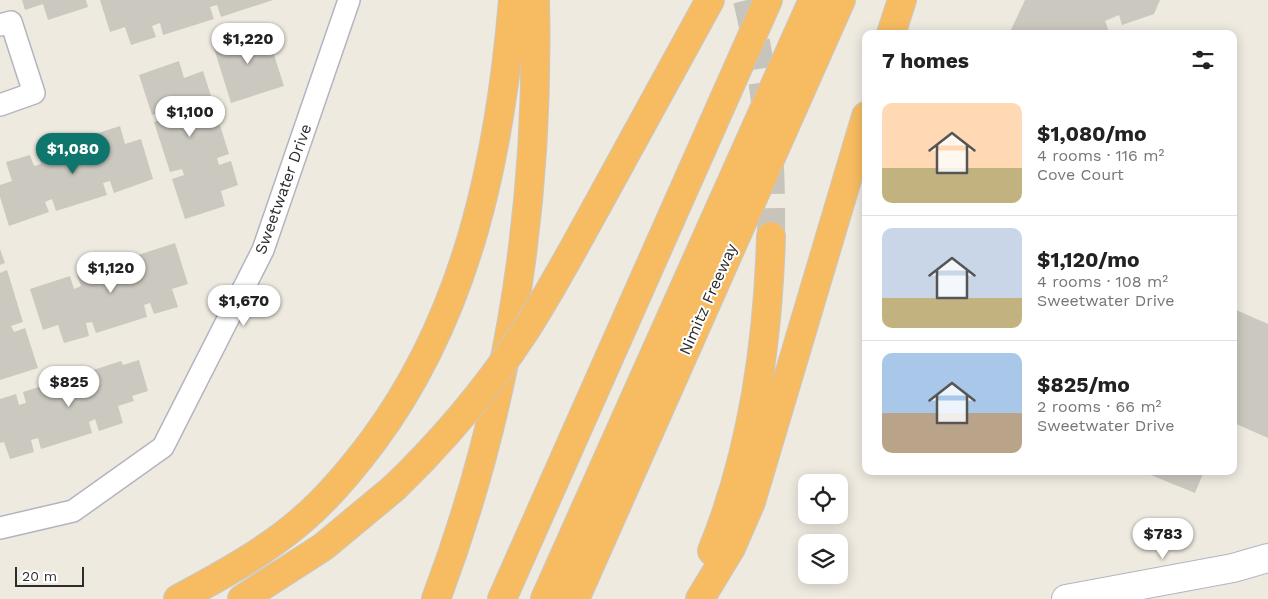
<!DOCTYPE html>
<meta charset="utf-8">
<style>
body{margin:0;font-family:"Work Sans",sans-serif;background:#f6f6f6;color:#222;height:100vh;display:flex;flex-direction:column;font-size:19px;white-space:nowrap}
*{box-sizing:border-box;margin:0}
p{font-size:16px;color:#767676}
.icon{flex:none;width:28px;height:28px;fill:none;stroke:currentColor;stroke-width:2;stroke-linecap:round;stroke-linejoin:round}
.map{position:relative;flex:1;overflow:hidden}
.details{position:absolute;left:862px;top:30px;width:375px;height:445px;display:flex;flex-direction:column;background:#fff;border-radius:10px;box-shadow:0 2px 12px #0003}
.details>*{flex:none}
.tools{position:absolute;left:798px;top:474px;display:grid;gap:10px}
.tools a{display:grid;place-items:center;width:50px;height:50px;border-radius:10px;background:#fff;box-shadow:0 2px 12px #0003;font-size:25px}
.scale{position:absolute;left:15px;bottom:12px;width:69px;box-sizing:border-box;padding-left:5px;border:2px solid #2d2d2d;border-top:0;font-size:14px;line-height:18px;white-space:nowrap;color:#2d2d2d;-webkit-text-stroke:4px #fff;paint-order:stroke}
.price{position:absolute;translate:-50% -42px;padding:0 11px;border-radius:18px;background:#fff;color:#222;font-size:16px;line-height:32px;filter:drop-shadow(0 1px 2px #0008)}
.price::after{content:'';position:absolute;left:50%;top:30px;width:15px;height:11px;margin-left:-8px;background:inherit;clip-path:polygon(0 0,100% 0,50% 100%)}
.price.selected{background:#0f766e;color:#fff}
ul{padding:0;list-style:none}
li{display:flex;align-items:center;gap:15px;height:125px;padding:0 20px}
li+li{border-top:1px solid #e0e0e0}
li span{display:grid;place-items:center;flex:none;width:140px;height:100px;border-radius:10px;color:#555}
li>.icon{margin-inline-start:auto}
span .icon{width:60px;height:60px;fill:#fffc;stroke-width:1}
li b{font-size:21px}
h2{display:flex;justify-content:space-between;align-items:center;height:60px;padding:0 20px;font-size:21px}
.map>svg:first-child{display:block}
</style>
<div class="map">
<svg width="1268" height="599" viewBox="0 0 1268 599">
<rect width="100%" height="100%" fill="#eeeae0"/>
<!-- building -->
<path fill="#cac8bf" d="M22,0H86L88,7L48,20L43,4L25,10Z
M100,0H273L221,17L217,5L210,7L214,19L163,35L160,23L152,26L156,37L131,45L125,27L110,32Z
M1025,0H1160L1154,14L1122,25L1119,15L1105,21L1109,32L1105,34H1009Z
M265,27L284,86L231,103L213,45Z
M179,61L184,78L203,71L211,96L198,100L201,107L213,103L229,154L217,158L219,165L231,161L238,185L221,191L225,206L185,219L172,179L184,175L182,169L170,172L154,122L166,118L164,111L152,115L139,75Z
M120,126L125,144L141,139L153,179L114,193L110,181L103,183L107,195L56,211L52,199L45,202L49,212L9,226L0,197V185L12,181L6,162L30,155L34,166L41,164L38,152L88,136L93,148L99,146L95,134Z
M175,243L188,284L172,289L178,307L154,314L150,303L144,305L147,317L96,333L92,322L86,323L89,336L64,343L58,325L43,330L30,289L70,276L74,289L81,286L77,275L128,258L132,270L139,268L135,256Z
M0,249L5,263L0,265Z
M7,270L23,322L11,326L14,332L25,328L38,368L0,380V273Z
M1234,309L1268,324V438L1234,423Z
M139,360L148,391L132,396L134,401L118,406L123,423L99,431L95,419L89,422L92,433L41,449L38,438L31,440L34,452L10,459L4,442L0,443V399L16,394L19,405L26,403L23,392L74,376L78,387L85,385L81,374L121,361L123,365Z
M1141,471H1204L1195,493Z"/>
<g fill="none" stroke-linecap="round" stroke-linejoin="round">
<!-- highway-tunnel -->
<path stroke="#c7c4bc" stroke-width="28" stroke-dasharray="28 14" stroke-linecap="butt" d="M747,0C766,77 772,156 771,236"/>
<!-- street casing -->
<g stroke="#b4b4c0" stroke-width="24">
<path id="street" d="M0,25L11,22L34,93L0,105
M0,528L73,511L163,447L263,250L349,0"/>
</g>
<!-- secondary casing -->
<g stroke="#b4b4c0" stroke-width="30">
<path id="secondary" d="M1066,599L1233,568L1268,558"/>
</g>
<!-- highway casing -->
<g stroke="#c8c8c8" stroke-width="30">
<path id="highway" d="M891,34L902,0
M597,206L710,0
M712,551C753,451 768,344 771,236
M178,599C221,576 265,552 302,520C329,497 352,469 373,441C468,313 500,156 513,0
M242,599L323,547L394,488
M436,599C509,406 540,206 535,0
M502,599L768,0
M545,599L813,0
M575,599L841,0
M700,599L731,548L751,502L866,116"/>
</g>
<!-- street -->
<use href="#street" stroke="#fff" stroke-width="21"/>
<!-- secondary -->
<use href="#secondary" stroke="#fff" stroke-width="28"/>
<!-- highway -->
<use href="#highway" stroke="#f7bc62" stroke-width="28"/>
<!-- highway-bridge casing -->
<g stroke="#c8c8c8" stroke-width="30" stroke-linecap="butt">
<path id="highway-bridge" d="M394,488C443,441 486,390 523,334C550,293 573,249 597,206"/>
</g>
<!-- highway-bridge -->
<use href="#highway-bridge" stroke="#f7bc62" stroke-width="28"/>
</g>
<g text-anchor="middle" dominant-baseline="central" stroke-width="4" stroke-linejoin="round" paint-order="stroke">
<!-- street labels -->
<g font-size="16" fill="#2d2d2d" stroke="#fff">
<text transform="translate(283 189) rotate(-70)">Sweetwater Drive</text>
<text transform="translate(708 299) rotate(-66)">Nimitz Freeway</text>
</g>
</g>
</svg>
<div class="tools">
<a><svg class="icon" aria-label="locate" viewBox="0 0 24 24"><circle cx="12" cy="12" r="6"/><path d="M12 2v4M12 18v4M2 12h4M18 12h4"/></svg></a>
<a><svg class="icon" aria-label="layers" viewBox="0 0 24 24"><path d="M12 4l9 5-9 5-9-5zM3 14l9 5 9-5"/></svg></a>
</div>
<div class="scale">20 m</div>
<b class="price" style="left:248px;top:65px">$1,220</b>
<b class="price" style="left:190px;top:138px">$1,100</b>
<b class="price selected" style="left:73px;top:175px">$1,080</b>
<b class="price" style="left:111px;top:294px">$1,120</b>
<b class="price" style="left:244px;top:327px">$1,670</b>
<b class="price" style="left:69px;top:408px">$825</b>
<b class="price" style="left:1163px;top:560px">$783</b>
<section class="details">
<h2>7 homes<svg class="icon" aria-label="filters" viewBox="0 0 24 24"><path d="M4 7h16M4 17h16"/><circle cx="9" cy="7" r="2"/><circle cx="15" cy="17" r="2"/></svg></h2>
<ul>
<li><span style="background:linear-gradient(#ffd9b3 65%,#c2b280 0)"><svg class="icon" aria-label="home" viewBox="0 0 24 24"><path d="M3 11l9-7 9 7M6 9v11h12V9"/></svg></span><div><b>$1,080/mo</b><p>4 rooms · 116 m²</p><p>Cove Court</p></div></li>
<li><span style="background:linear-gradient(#c9d6e8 70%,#c2b280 0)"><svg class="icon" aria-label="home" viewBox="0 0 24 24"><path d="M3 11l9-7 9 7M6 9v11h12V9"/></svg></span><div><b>$1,120/mo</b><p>4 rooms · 108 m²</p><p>Sweetwater Drive</p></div></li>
<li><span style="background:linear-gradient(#a9c7e8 60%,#b9a48a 0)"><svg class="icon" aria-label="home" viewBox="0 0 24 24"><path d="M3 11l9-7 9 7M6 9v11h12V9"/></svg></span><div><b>$825/mo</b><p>2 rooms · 66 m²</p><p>Sweetwater Drive</p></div></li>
</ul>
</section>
</div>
